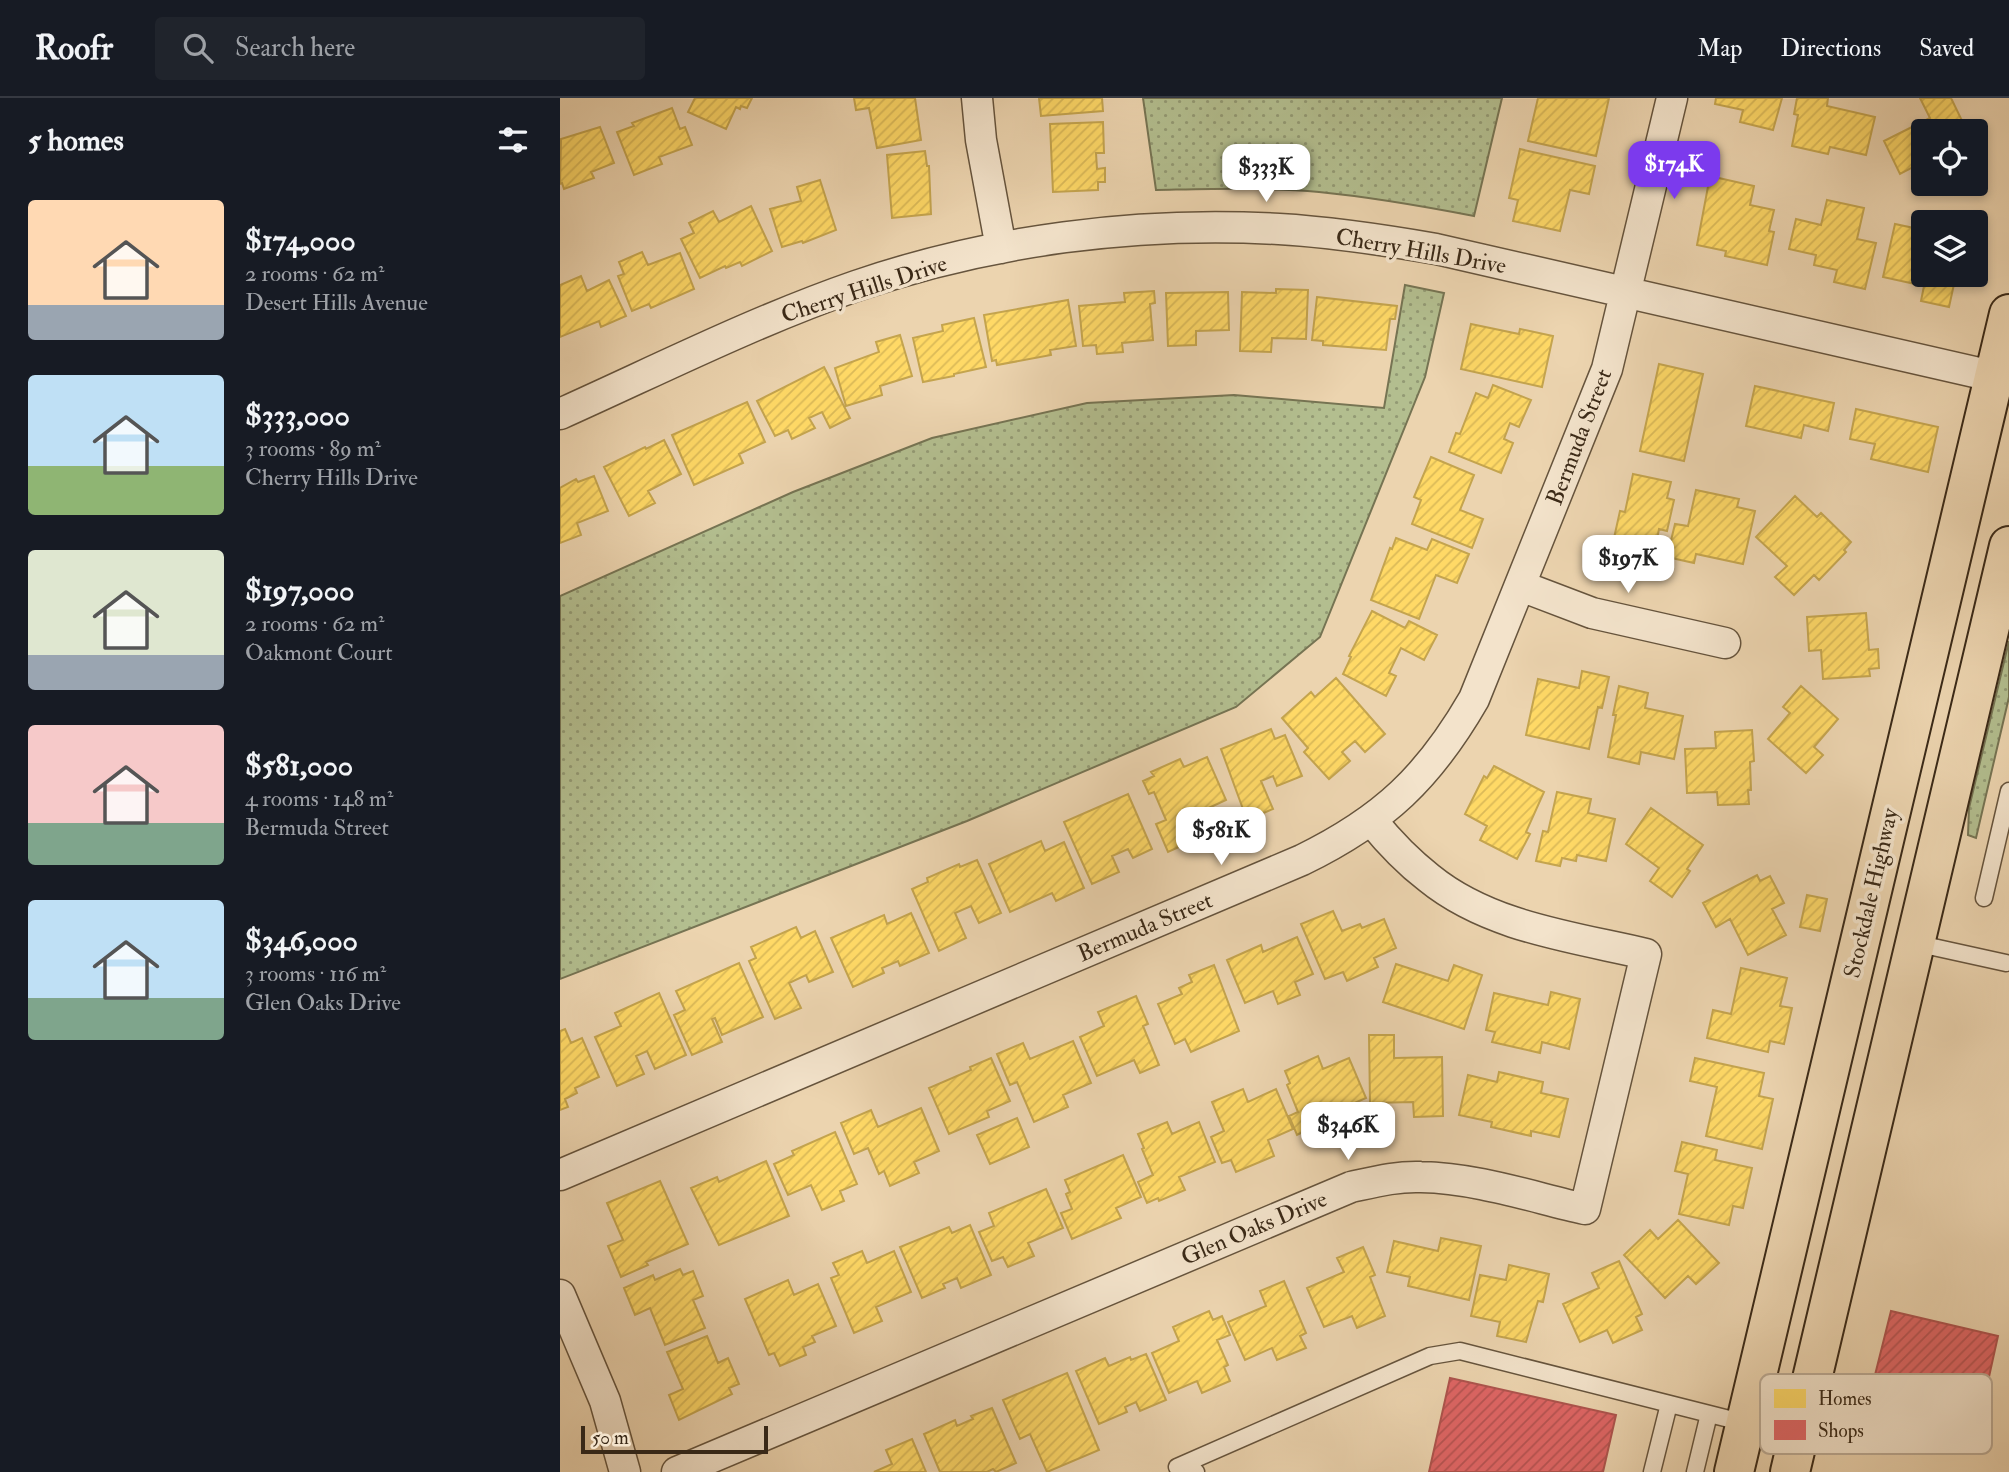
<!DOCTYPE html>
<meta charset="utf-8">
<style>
body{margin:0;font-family:"IM FELL Double Pica",serif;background:#20242c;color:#f1f3f6;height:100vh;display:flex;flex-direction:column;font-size:26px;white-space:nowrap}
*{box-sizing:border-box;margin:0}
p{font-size:23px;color:#9ea1a6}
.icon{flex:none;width:38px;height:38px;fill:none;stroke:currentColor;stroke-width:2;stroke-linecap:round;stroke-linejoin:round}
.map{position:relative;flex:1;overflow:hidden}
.details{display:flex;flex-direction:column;background:#171b24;width:560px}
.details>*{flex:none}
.tools{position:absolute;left:1351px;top:21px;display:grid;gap:14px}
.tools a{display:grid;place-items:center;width:77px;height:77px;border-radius:7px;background:#171b24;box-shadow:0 4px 10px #0003;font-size:35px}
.scale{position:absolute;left:21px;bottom:18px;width:187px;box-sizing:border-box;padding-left:7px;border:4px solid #3a2917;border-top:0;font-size:19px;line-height:24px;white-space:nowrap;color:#3a2917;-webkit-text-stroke:5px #f3e3cb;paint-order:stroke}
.price{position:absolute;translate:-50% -60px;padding:0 16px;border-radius:14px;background:#fff;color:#222;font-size:23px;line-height:46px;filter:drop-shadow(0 2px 4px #0008)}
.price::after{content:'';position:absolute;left:50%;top:42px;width:21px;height:16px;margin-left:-10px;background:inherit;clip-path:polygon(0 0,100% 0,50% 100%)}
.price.on{background:#7c3aed;color:#fff}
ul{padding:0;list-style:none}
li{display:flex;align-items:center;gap:21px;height:175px;padding:0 28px}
li span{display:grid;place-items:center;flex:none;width:196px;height:140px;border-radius:7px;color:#555}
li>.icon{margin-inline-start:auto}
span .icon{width:84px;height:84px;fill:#fffc;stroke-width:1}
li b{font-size:30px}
h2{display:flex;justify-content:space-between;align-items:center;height:84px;padding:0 28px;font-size:30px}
header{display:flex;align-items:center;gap:42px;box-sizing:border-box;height:98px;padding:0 35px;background:#171b24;border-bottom:2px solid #363941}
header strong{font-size:33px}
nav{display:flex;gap:38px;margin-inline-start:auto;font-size:24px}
.search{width:490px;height:63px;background:#20242c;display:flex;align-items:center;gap:18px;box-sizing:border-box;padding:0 24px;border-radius:7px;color:#9ea1a6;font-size:26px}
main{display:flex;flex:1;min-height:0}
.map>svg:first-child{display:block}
</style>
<header>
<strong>Roofr</strong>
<div class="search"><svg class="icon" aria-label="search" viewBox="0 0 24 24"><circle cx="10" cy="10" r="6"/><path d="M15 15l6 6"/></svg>Search here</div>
<nav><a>Map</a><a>Directions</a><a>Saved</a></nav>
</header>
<main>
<section class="details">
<h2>5 homes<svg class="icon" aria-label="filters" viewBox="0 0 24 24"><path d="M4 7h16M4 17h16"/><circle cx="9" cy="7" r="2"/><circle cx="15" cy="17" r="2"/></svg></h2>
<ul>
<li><span style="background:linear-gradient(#ffd9b3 75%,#9aa5b1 0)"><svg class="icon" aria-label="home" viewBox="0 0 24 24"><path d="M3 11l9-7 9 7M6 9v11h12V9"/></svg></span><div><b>$174,000</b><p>2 rooms · 62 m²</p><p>Desert Hills Avenue</p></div></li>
<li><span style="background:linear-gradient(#bfe0f5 65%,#8fb573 0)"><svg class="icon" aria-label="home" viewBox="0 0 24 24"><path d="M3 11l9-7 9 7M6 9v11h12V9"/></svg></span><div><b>$333,000</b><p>3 rooms · 89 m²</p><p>Cherry Hills Drive</p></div></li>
<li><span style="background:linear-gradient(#dfe7d0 75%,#9aa5b1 0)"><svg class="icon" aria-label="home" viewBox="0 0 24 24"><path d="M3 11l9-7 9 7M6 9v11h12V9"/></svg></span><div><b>$197,000</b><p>2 rooms · 62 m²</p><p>Oakmont Court</p></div></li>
<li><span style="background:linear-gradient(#f6c9c9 70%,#7fa58c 0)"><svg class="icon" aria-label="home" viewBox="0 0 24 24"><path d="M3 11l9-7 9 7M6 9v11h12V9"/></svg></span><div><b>$581,000</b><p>4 rooms · 148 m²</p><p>Bermuda Street</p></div></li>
<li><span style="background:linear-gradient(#bfe0f5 70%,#7fa58c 0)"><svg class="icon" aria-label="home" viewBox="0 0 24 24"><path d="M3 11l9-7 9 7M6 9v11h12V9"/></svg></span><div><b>$346,000</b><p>3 rooms · 116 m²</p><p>Glen Oaks Drive</p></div></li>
</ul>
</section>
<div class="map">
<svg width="1449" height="1374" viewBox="0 0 1449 1374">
<defs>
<pattern id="grass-dots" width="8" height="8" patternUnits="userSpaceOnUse" patternTransform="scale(1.75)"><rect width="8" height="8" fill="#b3be8f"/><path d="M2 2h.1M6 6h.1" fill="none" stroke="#939a74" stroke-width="1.8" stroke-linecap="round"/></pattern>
<pattern id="homes-hatch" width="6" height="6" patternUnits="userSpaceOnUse" patternTransform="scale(1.75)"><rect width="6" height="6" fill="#ffd966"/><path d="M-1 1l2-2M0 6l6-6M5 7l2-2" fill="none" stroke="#dbba58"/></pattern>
<pattern id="shops-hatch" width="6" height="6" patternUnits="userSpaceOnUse" patternTransform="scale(1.75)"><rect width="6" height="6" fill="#e06666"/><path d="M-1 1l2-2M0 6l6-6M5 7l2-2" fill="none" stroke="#b75453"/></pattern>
</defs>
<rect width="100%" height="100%" fill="#ecd4af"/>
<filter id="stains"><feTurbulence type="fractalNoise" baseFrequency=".00286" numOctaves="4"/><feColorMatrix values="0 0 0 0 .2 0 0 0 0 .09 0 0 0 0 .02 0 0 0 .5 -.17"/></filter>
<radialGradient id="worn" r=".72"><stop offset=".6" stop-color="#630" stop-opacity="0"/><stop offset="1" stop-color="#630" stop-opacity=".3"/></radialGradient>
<!-- grass -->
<path fill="url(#grass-dots)" stroke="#767453" stroke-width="2" d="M583,0H942L914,118C862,108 811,99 759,94C705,89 650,91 596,92Z
M845,187L884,195L865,279L760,539L676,609L407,723L0,881V498L233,394L372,340L527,305L674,297L824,310Z
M1449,543V599L1416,740L1408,737L1409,710Z"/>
<!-- homes -->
<path fill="url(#homes-hatch)" stroke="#c4a44e" stroke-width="2" d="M135,0H192L187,10L181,8L180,11L176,9L166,31L128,14Z
M294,0H355L361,42L317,50L309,10L296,12Z
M479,0H542L543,13L481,18Z
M978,0H1049L1036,58L968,43Z
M1156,0H1222L1213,32L1180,24L1183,12L1155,6Z
M1237,0H1268L1267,8L1315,19L1306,57L1270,49L1268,56L1232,48L1238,17L1234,16Z
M1360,0H1391L1407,33H1363V64L1340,76L1324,43L1370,20Z
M112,10L120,31L125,29L132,47L99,59L102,66L74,77L57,34L74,28L72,25Z
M543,24L544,55H536L537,71L545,70V84H538V92L493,94L490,26Z
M40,29L54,65L31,74L34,80L4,91L2,85L0,86L1,41Z
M960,51L1035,68L1029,96L1010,92L1000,133L953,123L958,102L949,100Z
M365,53L367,68H369L371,116L332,120L327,57Z
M1150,78L1194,88L1190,107L1214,112L1209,133L1214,134L1207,167L1165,158L1166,153L1137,147Z
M260,82L276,132L243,145L242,143L222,149L210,111L241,103L237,89Z
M1267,102L1304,110L1297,141L1316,145L1305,191L1274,184L1277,172L1254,167L1256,157L1229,151L1236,121L1261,127Z
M191,108L212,153L182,168L180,164L166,170L165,168L140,180L121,141L134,135L129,125L153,113L159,124Z
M1356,118L1375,122V124H1363V177H1396L1389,209L1361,203L1364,188L1323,179L1335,126L1354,130Z
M82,154L88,167L120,155L134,191L91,210L89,206L72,213L58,178L64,176L59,164Z
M21,178L27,193L49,182L66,218L41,229L39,223L0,239V187Z
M716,191L748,192L746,241L712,240L711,254L680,253L682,194L716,195Z
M594,193L595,205L590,206L593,242L562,245L563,254L537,256L536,247L523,248L519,208L565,204L564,195Z
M668,194L669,232L636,233V247L608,248L606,195Z
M757,199L837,208L835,221H830L826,252L763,247V243L752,242Z
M508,202L516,248L490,252L491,257L437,267L436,262L432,263L424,217Z
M414,220L426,269L394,276V278L363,284L353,240L383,233L382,227Z
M911,226L959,236L960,231L993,238L982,289L901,271Z
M340,237L352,278L320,288L322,297L286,308L275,270L319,254L316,244Z
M1099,266L1143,276L1124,363L1080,353Z
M264,269L290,320L270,330L262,314L249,320L255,330L232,341L228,332L215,338L197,303Z
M933,287L971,302L959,329L950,325L944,341L953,345L941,375L889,354L896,335L900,336L916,295L928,300Z
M1195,288L1274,305L1268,333L1244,327L1241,340L1186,328Z
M187,304L205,344L179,356L183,365L134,387L112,337Z
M1296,311L1378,329L1368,374L1311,361L1315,346L1290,341Z
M104,342L121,376L88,393L95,405L69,418L44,369L85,349L86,351Z
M871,359L914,377L900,412L923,421L912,450L852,426L861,402L854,399Z
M1073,376L1111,384L1107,400L1114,402L1107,433L1099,431L1092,467L1050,458L1060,413L1065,414Z
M34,378L48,413L17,425L21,437L0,445V390L16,381L18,384Z
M1136,392L1179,401L1177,409L1195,413L1183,466L1136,456L1134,465L1107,459L1115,426L1128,428Z
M1235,398L1257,419L1261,415L1291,444L1284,452L1286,454L1259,482L1254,477L1234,497L1215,479L1227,468L1196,439Z
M836,440L867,452L872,441L909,456L897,485L876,477L859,521L811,502L830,450L832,451Z
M812,513L845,530L849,523L877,537L864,562L841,550L829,575L836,578L826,598L783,576L791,559L789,558Z
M1306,515L1309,552L1318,551L1319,570L1309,571L1310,578L1263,581L1261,552L1249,553L1247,519Z
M1022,573L1049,579L1042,610L1038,609L1029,651L966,637L978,581L1019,590Z
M776,580L825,636L805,654L795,643L782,654L790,663L769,681L744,654L748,650L722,620L751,594L755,599Z
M1059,588L1088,595L1085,610L1123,618L1114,661L1081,654L1079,666L1048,659L1056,617H1053Z
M1241,588L1278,621L1254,649L1263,657L1246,675L1208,641L1230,615L1223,609Z
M711,631L715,641L725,637L742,678L717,688L713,678L701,683L713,711L687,722L661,651Z
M1192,632L1194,663L1190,664L1191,692H1188L1189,706L1158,707L1157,694L1127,695L1125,651L1156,650L1155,634Z
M647,659L666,702L642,713L648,725L635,731L639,740L608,754L596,726L606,722L594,694L589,696L583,683L594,678L591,674L620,661L624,669Z
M934,668L984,694L966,734L970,736L957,761L920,742L927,728L905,716L924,678L927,680Z
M997,694L1031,701L1028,715L1055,721L1046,763L1017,757L1016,763L1002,760L1000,768L976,763L983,733L988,734Z
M568,696L592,751L573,760L568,751L552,758L559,774L532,786L504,724Z
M1091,710L1143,747L1127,771L1130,773L1112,799L1090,783L1099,770L1066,746Z
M481,743L485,753L504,744L524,790L496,803L492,795L450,814L429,766Z
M417,762L441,815L419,825L411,808L395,815L406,840L379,853L352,791L368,784L367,780L399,766L400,769Z
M1197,777L1200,783L1210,778L1224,805L1212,811L1226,837L1188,857L1170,821L1156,829L1143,805Z
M1247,797L1267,801L1260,833L1240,829Z
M773,813L782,833L800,826L802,830L824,821L836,850L814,860L818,869L787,883L783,874L765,881L741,826Z
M351,815L369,855L340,868L338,863L322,870L324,875L293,889L271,840L324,817L327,826Z
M236,829L241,840L255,833L273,874L249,884L246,877L229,885L241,910L215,921L189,863L196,860L191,849Z
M737,839L753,876L735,884L740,897L718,906L713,893L685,905L667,862L701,847L703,854Z
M179,865L203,919L162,937L155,920L152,921L162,944L132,957L114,917L125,912L116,893Z
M836,866L888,883L894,867L922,877L904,931L823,904Z
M654,867L679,933L631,954L625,941L615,946L598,906L622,896L619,890L632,884L629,877Z
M1181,870L1227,880L1220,908L1232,910L1224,946L1210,943L1208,954L1147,940L1153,912L1171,916Z
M991,894L1020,901L1009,951L982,944L980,955L932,944L935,934L926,932L934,895L988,907Z
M99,895L126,957L95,971L87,953L76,958L84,976L57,988L35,939L61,928L55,915Z
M576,898L588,926L583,928L599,967L580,975L574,962L537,978L520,939L544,928L538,914Z
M5,931L11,945L22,940L39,979L15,990L17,995L5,1001L8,1009L0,1012V933Z
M809,937H834V960L882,959L883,1018L854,1019L853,1004L810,1005Z
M513,943L531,985L503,997L508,1009L474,1024L457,984L450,987L437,956L463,945L470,961Z
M758,958L763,971L789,960L806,1000L783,1010L786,1017L770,1023L774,1031L749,1042L745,1033L737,1037L729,1018L738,1014L727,987L730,985L725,973Z
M431,960L450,1003L427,1013L429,1019L389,1036L369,990L411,972L410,969Z
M1135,960L1204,975L1199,998L1213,1001L1202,1051L1146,1038L1157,989L1130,983Z
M939,974L983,984L981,995L1008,1001L999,1039L971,1033V1038L931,1029L932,1024L899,1017L908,977L937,984Z
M683,991L688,1004L716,991L733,1031L708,1042L714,1058L676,1074L671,1062L662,1065L651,1039L664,1033L652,1004Z
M361,1010L379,1053L354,1064L359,1075L330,1088L324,1073L319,1076L308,1050L294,1056L281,1025L311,1012L318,1029Z
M457,1020L469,1049L430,1066L417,1037Z
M607,1024L612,1036L639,1024L655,1064L619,1079L625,1092L599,1103L598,1100L587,1105L578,1084L593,1077L582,1051L584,1050L578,1036Z
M275,1034L297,1086L280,1093L284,1103L262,1112L251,1087L228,1097L214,1066L234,1057L232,1053Z
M1122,1044L1157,1052L1155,1062L1192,1070L1183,1110L1173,1108L1169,1127L1119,1116L1128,1076L1115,1073Z
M563,1057L581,1099L556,1110L561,1120L512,1141L501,1115L512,1111L506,1096L510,1094L505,1082Z
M206,1063L229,1118L159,1147L131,1090L157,1079L159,1084Z
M100,1083L128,1146L86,1164L88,1167L61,1179L48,1148L63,1142L47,1105Z
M486,1091L503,1130L468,1145L474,1158L448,1169L443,1159L432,1163L419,1134L434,1128L429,1115Z
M1118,1122L1159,1165L1136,1186L1128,1178L1105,1200L1064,1157L1090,1132L1098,1141Z
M410,1127L431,1177L401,1190L397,1180L383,1186L385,1190L362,1200L340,1149L389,1129L392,1135Z
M881,1140L921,1148L909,1202L848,1188L850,1179L827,1174L834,1143L878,1153Z
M803,1149L815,1177L810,1179L825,1218L797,1230L792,1218L764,1229L747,1190L784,1174L777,1160Z
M302,1153L307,1165L334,1153L351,1194L316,1209L322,1223L294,1235L271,1180L279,1177L273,1165Z
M1059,1163L1082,1216L1076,1219L1082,1232L1053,1245L1047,1232L1020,1244L1003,1206L1039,1190L1032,1175Z
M949,1167L989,1176L983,1204L978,1203L966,1244L937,1238L940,1224L911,1218L920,1177L946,1182Z
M120,1171L123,1177L133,1173L143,1198L133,1202L145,1230L105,1247L90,1210L75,1217L64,1190L93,1177L95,1182Z
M228,1182L234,1197L258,1186L276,1228L252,1238L255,1244L243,1249L246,1257L220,1268L214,1255L209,1257L185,1201Z
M724,1183L746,1235L740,1238L746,1250L717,1262L712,1250L685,1262L668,1224L706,1208L700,1193Z
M649,1213L653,1222L662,1218L670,1237L657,1242L668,1267L664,1269L670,1283L642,1295L637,1283L609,1295L592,1255L619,1243L613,1229Z
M147,1238L158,1265L168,1260L179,1286L169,1290L172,1296L119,1322L109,1297L123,1291L107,1254Z
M586,1256L606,1302L580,1313L576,1304L565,1309L567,1314L539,1326L516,1273L545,1260L549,1268L570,1259L571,1262Z
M507,1275L539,1352L487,1374L470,1336L460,1341L443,1302Z
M432,1310L456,1365L436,1374L433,1371L427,1374H380L364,1336L395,1322L397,1328L413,1321L411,1318Z
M352,1341L366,1374H314L332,1366L326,1352Z"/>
<!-- shops -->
<path fill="url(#shops-hatch)" stroke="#ae544e" stroke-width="2" d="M1331,1213L1438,1238L1421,1315L1312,1289Z
M890,1280L1056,1317L1043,1374H869Z"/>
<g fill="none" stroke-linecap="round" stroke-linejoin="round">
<!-- lane casing -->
<g stroke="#66543d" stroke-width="19">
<path id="lane" d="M1424,800L1449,693
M1355,845L1446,865
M636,1374L617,1369L870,1258L900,1253L1185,1325
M1092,1374L1109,1306
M1135,1374L1149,1316"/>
</g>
<!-- street casing -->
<g stroke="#66543d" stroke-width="33">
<path id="street" d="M417,0L421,42L441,150
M0,316C98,272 195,223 296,188C430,142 577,123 719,131C771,134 824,142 876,151L1449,282
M961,488L1032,515L1165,545
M0,1077L742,762C824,722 869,679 914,601L1047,271L1112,0
M0,1197L45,1303L65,1374
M117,1374L791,1089C814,1084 837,1078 861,1079C916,1080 972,1099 1025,1111L1086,856C1013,839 929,829 869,780C847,763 829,744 812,723"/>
</g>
<!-- primary casing -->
<g stroke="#3a2917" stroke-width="42">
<path id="primary" d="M1174,1374L1449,216
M1230,1374L1449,448"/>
</g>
<!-- lane -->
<use href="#lane" stroke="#f3e3cb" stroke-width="16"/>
<!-- street -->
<use href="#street" stroke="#f3e3cb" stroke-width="30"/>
<!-- primary -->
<use href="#primary" stroke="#ecd4af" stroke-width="38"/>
</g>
<g text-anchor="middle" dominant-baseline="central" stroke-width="7" stroke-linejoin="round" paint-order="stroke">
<!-- street labels -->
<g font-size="23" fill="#3a2917" stroke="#f3e3cb">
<text transform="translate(861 153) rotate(10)">Cherry Hills Drive</text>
<text transform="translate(304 191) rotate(-18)">Cherry Hills Drive</text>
<text transform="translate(1019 339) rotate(-69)">Bermuda Street</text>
<text transform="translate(1311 795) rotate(-77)">Stockdale Highway</text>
<text transform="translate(585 829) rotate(-23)">Bermuda Street</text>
<text transform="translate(694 1130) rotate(-23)">Glen Oaks Drive</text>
</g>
</g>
<!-- legend -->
<rect x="1200" y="1276" width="232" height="80" rx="10" fill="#f3e3cb" stroke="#bcab95" stroke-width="2"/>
<rect x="1214" y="1291" width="32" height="19" fill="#ffd966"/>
<rect x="1214" y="1322" width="32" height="20" fill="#e06666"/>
<g font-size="19" fill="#3a2917">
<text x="1258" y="1307">Homes</text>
<text x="1258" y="1339">Shops</text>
</g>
<rect width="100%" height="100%" filter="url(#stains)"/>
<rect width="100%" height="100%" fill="url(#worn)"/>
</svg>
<div class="tools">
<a><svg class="icon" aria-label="locate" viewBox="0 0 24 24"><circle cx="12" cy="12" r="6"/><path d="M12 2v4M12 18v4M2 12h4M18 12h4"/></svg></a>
<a><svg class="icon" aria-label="layers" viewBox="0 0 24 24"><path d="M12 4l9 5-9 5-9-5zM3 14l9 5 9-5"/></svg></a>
</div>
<div class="scale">50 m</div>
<b class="price on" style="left:1114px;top:103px">$174K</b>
<b class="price" style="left:706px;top:106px">$333K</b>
<b class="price" style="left:1068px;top:497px">$197K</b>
<b class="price" style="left:661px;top:769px">$581K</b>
<b class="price" style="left:788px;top:1064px">$346K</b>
</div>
</main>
